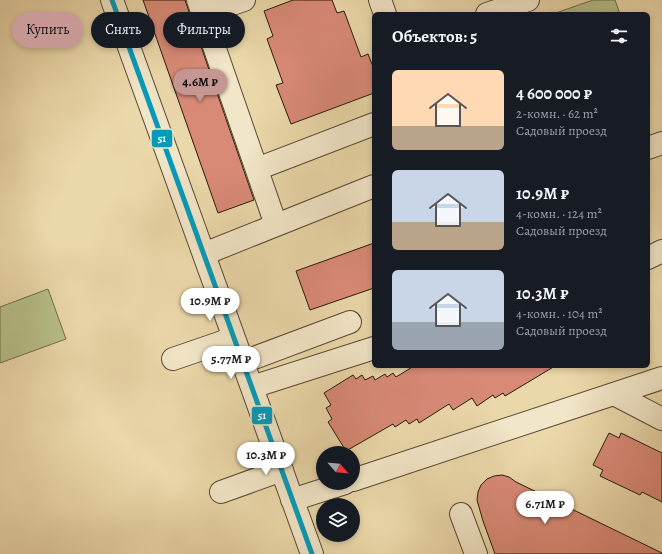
<!DOCTYPE html>
<html lang="ru">
<meta charset="utf-8">
<style>
body{margin:0;font-family:Alegreya,serif;background:#20242c;color:#f1f3f6;height:100vh;display:flex;flex-direction:column;font-size:15px;white-space:nowrap}
*{box-sizing:border-box;margin:0}
p{font-size:13px;color:#9ea1a6}
.icon{flex:none;width:22px;height:22px;fill:none;stroke:currentColor;stroke-width:2;stroke-linecap:round;stroke-linejoin:round}
.map{position:relative;flex:1;overflow:hidden}
.panel{position:absolute;left:372px;top:12px;width:278px;height:356px;display:flex;flex-direction:column;background:#171b24;border-radius:6px;box-shadow:0 2px 6px #0003}
.panel>*{flex:none}
.guide{position:absolute;left:12px;top:12px;width:300px;height:36px;display:flex;gap:8px}
.needle{width:26px;rotate:117deg}
.buttons{position:absolute;left:316px;top:446px;display:grid;gap:8px}
.buttons a{display:grid;place-items:center;width:44px;height:44px;border-radius:50%;background:#171b24;box-shadow:0 2px 6px #0003;font-size:20px}
.price{position:absolute;translate:-50% -34px;padding:0 9px;border-radius:14px;background:#fff;color:#222;font-size:13px;line-height:26px;filter:drop-shadow(0 1px 2px #0008)}
.price::after{content:'';position:absolute;left:50%;top:24px;width:12px;height:9px;margin-left:-6px;background:inherit;clip-path:polygon(0 0,100% 0,50% 100%)}
.price.on{background:#c59692;color:#111}
ul{padding:0;list-style:none}
li{display:flex;align-items:center;gap:12px;height:100px;padding:0 20px}
li span{display:grid;place-items:center;flex:none;width:112px;height:80px;border-radius:6px;color:#555}
li>.icon{margin-inline-start:auto}
span .icon{width:48px;height:48px;fill:#fffc;stroke-width:1}
li b{font-size:17px}
h2{display:flex;justify-content:space-between;align-items:center;height:48px;padding:0 20px;font-size:17px}
.chip{padding:0 14px;border-radius:18px;background:#171b24;box-shadow:0 2px 6px #0003;font-size:14px;line-height:36px}
.chip.on{background:#c59692;color:#111}
.map>svg:first-child{display:block}
</style>
<div class="map">
<svg width="662" height="554" viewBox="0 0 662 554">
<rect width="100%" height="100%" fill="#ebd8aa"/>
<filter id="stains"><feTurbulence type="fractalNoise" baseFrequency=".005" numOctaves="4"/><feColorMatrix values="0 0 0 0 .2 0 0 0 0 .09 0 0 0 0 .02 0 0 0 .5 -.17"/></filter>
<radialGradient id="worn" r=".72"><stop offset=".6" stop-color="#630" stop-opacity="0"/><stop offset="1" stop-color="#630" stop-opacity=".3"/></radialGradient>
<!-- green -->
<path fill="#b7bf88" stroke="#6e6c48" d="M593,0H615L620,14H553Z
M48,289L66,339L0,363V307Z"/>
<!-- building -->
<path fill="#d98a77" stroke="#261909" d="M143,0H185L254,200L218,213Z
M293,0H332L337,13L344,11L361,57L368,54L374,69V93L291,124L276,85L283,83L267,39L273,36L264,11Z
M374,243V288L310,310L296,271Z
M414,366H555L505,396L503,393L495,398L493,395L477,406L472,398L453,410L449,404L419,423L417,419L409,424L406,420L395,427L393,424L346,451L328,422L332,419L326,408L331,405L324,393L353,375L356,379L362,375L365,380L373,376L375,380L385,374L387,377L393,373L396,377Z
M609,433L619,438L621,433L662,453V502L642,492L640,495L600,476L603,470L593,465Z
M502,475L509,477L516,482L662,553V554H495L483,521L477,500L478,492L481,485L487,479L494,476Z"/>
<g fill="none" stroke-linecap="round" stroke-linejoin="round">
<!-- minor casing -->
<g stroke="#574931" stroke-width="24">
<path id="minor" d="M112,0L312,554
M198,0L276,225
M380,0L385,14
M203,14L244,0
M487,14L528,0
M648,148L662,143
M257,169L374,124
M204,254L374,186
M648,258L662,251
M173,359L234,338
M243,362L350,322
M252,387L374,348
M614,394L662,419
M353,480L662,378
M221,492L282,470
M292,500L345,483
M461,514L476,554"/>
</g>
<!-- minor -->
<use href="#minor" stroke="#f2e6c8" stroke-width="22"/>
<!-- bus-1 casing -->
<g stroke="#f2e6c8" stroke-width="8">
<path id="bus-1" d="M112,0L312,554"/>
</g>
<!-- bus-1 -->
<use href="#bus-1" stroke="#049bba" stroke-width="5"/>
</g>
<g stroke="#f2e6c8" stroke-width="1.5">
<rect x="151" y="129" width="22" height="19" rx="4" fill="#049bba"/>
<rect x="251" y="406" width="22" height="19" rx="4" fill="#049bba"/>
</g>
<g font-size="11" text-anchor="middle" font-weight="bold" fill="#fff">
<text x="162" y="142">51</text>
<text x="262" y="419">51</text>
</g>
<rect width="100%" height="100%" filter="url(#stains)"/>
<rect width="100%" height="100%" fill="url(#worn)"/>
</svg>
<div class="buttons">
<a><svg class="needle" viewBox="-14 -14 28 28"><path d="M0-13l5 13h-10z" fill="#e53935"/><path d="M0 13l5-13h-10z" fill="#9ea1a6"/></svg></a>
<a><svg class="icon" aria-label="layers" viewBox="0 0 24 24"><path d="M12 4l9 5-9 5-9-5zM3 14l9 5 9-5"/></svg></a>
</div>
<b class="price on" style="left:200px;top:103px">4.6M ₽</b>
<b class="price" style="left:210px;top:322px">10.9M ₽</b>
<b class="price" style="left:231px;top:380px">5.77M ₽</b>
<b class="price" style="left:266px;top:476px">10.3M ₽</b>
<b class="price" style="left:545px;top:525px">6.71M ₽</b>
<div class="guide">
<a class="chip on">Купить</a>
<a class="chip">Снять</a>
<a class="chip">Фильтры</a>
</div>
<section class="panel">
<h2>Объектов: 5<svg class="icon" aria-label="filters" viewBox="0 0 24 24"><path d="M4 7h16M4 17h16"/><circle cx="9" cy="7" r="2"/><circle cx="15" cy="17" r="2"/></svg></h2>
<ul>
<li><span style="background:linear-gradient(#ffd9b3 70%,#b9a48a 0)"><svg class="icon" aria-label="home" viewBox="0 0 24 24"><path d="M3 11l9-7 9 7M6 9v11h12V9"/></svg></span><div><b>4 600 000 ₽</b><p>2-комн. · 62 m²</p><p>Садовый проезд</p></div></li>
<li><span style="background:linear-gradient(#c9d6e8 65%,#b9a48a 0)"><svg class="icon" aria-label="home" viewBox="0 0 24 24"><path d="M3 11l9-7 9 7M6 9v11h12V9"/></svg></span><div><b>10.9M ₽</b><p>4-комн. · 124 m²</p><p>Садовый проезд</p></div></li>
<li><span style="background:linear-gradient(#c9d6e8 65%,#9aa5b1 0)"><svg class="icon" aria-label="home" viewBox="0 0 24 24"><path d="M3 11l9-7 9 7M6 9v11h12V9"/></svg></span><div><b>10.3M ₽</b><p>4-комн. · 104 m²</p><p>Садовый проезд</p></div></li>
</ul>
</section>
</div>
